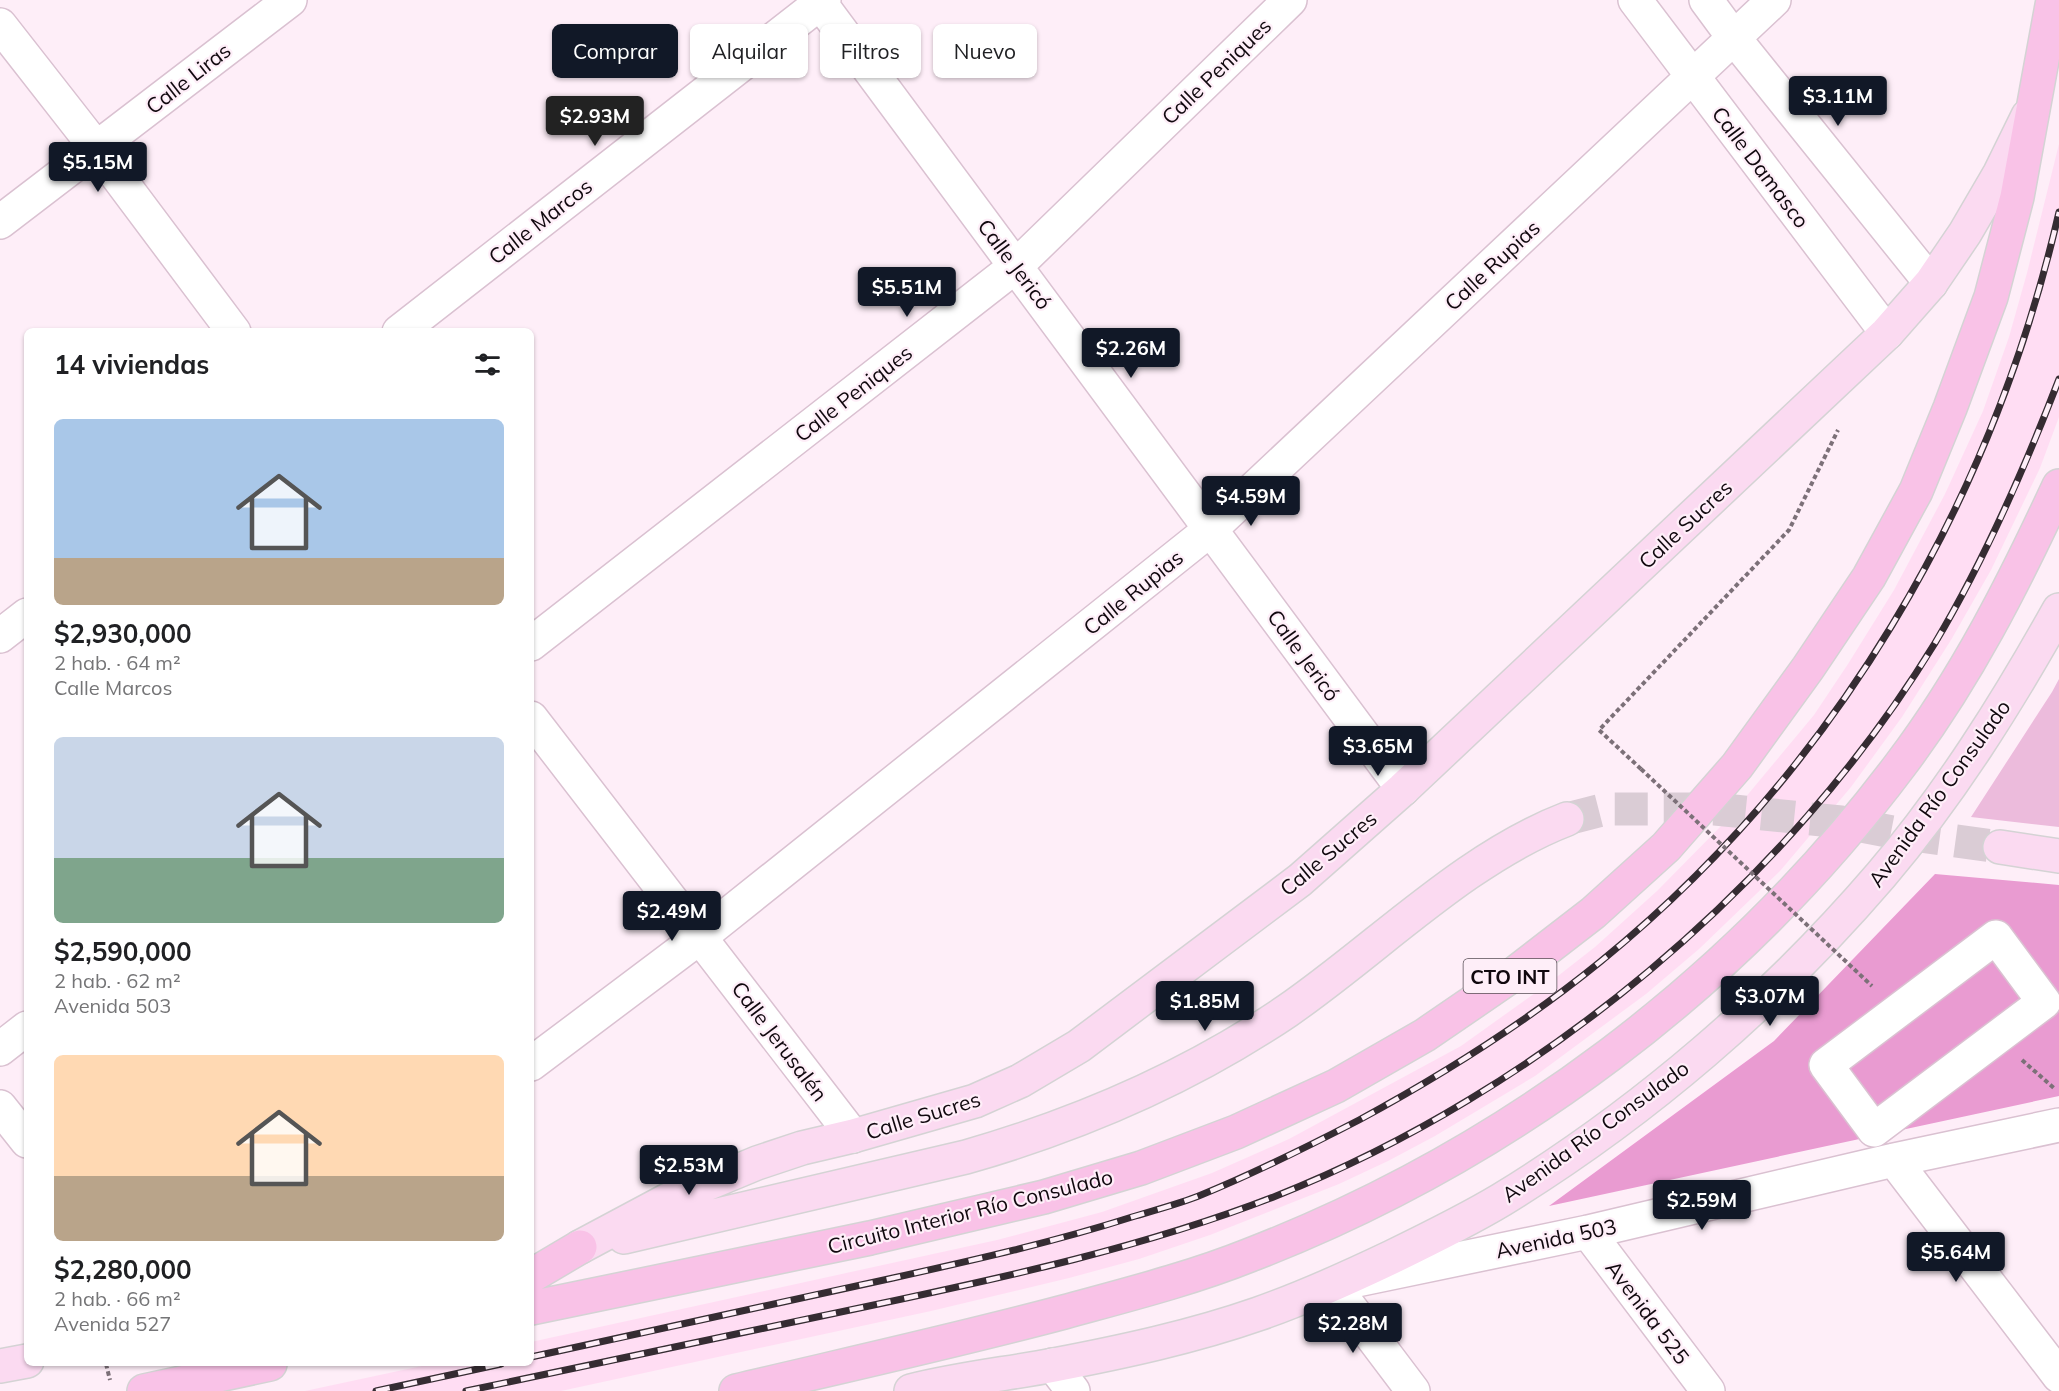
<!DOCTYPE html>
<html lang="es">
<meta charset="utf-8">
<style>
body{margin:0;font-family:Mulish,sans-serif;background:#f2f2f2;color:#202124;height:100vh;display:flex;flex-direction:column;font-size:22px;white-space:nowrap}
*{box-sizing:border-box;margin:0}
p{font-size:20px;color:#757577}
.icon{flex:none;width:33px;height:33px;fill:none;stroke:currentColor;stroke-width:2;stroke-linecap:round;stroke-linejoin:round}
.map{position:relative;flex:1;overflow:hidden}
.details{position:absolute;left:24px;top:328px;width:510px;height:1038px;display:flex;flex-direction:column;background:#fff;border-radius:9px;box-shadow:0 2px 4px #0004}
.details>*{flex:none}
.top-card{position:absolute;left:552px;top:24px;width:570px;height:54px;display:flex;gap:12px}
.price{position:absolute;translate:-50% -51px;padding:0 14px;border-radius:6px;background:#111827;color:#fff;font-size:20px;line-height:39px;filter:drop-shadow(0 2px 3px #0008)}
.price::after{content:'';position:absolute;left:50%;top:36px;width:18px;height:14px;margin-left:-9px;background:inherit;clip-path:polygon(0 0,100% 0,50% 100%)}
.price.selected{background:#222;color:#fff}
ul{padding:0;list-style:none}
li{display:grid;align-content:center;gap:12px;height:318px;padding:0 30px}
li span{display:grid;place-items:center;height:186px;border-radius:9px;color:#555}
li>.icon{margin-inline-start:auto}
span .icon{width:108px;height:108px;fill:#fffc;stroke-width:1}
li b{font-size:26px}
h2{display:flex;justify-content:space-between;align-items:center;height:72px;padding:0 30px;font-size:26px}
.chip{padding:0 21px;border-radius:9px;background:#fff;box-shadow:0 2px 4px #0004;font-size:21px;line-height:54px}
.chip.selected{background:#111827;color:#fff}
.map>svg:first-child{display:block}
</style>
<div class="map">
<svg width="2059" height="1391" viewBox="0 0 2059 1391">
<rect width="100%" height="100%" fill="#feeef8"/>
<!-- built -->
<path fill="#ffddf3" d="M2059,144V417L2040,468L1991,570L1951,640L1902,717L1851,787L1780,871L1699,949L1646,994L1535,1076L1435,1136L1388,1161L1339,1184L1210,1235L1139,1259L1069,1278L931,1311L561,1391H305L431,1364H531V1342L997,1240L1102,1212L1212,1173L1289,1139L1461,1046L1549,983L1595,947L1657,891L1725,822L1814,715L1848,664L1894,590L1945,494L1983,411L2009,337L2027,273Z"/>
<!-- green -->
<path fill="#ecbbdc" d="M2059,679V827L1971,817L2052,692Z"/>
<!-- forest -->
<path fill="#e99bd1" d="M1935,874L2059,885V1096L1549,1206L1774,1041Z"/>
<g fill="none" stroke-linecap="round" stroke-linejoin="round">
<!-- major-tunnel -->
<path stroke="#daccd5" stroke-width="33" stroke-dasharray="33 16" stroke-linecap="butt" d="M1567,819L1606,809H1715L1841,822L1898,833L2000,847"/>
<!-- minor casing -->
<g stroke="#dac1d1" stroke-width="36">
<path id="minor" d="M818,0L1403,789
M1635,0L1887,333
M1706,0L1734,38L1931,283
M0,25L97,149L234,332
M0,222L290,0
M399,332L824,0
M0,636L27,615
M531,644L1016,266L1290,0
M531,718L853,1136
M1996,937L2044,1002L1874,1130L1826,1065Z
M0,1049L27,1028
M531,1064L700,937L1211,529L1774,0
M0,1107L27,1141
M1894,1160L2059,1376
M1588,1232L1708,1391
M1053,1365L1073,1391
M1413,1391L1333,1285L1588,1232L1894,1160L2059,1125"/>
</g>
<!-- major casing -->
<g stroke="#d4d3d4" stroke-width="36">
<path id="major" d="M2000,847L2059,856
M624,1237L966,1157C1081,1124 1188,1078 1287,1011C1377,949 1465,858 1567,819
M580,1247L668,1200L757,1163L802,1148L853,1136L975,1101L1020,1081L1079,1046L1300,880L1403,789L1887,333L1931,283L1965,233L2000,173L2028,116
M0,1366L27,1361
M911,1391C958,1379 1006,1374 1054,1365C1122,1352 1192,1337 1258,1314C1304,1298 1348,1278 1392,1257C1429,1239 1466,1221 1501,1200C1643,1113 1773,1001 1881,875C1950,794 2007,703 2059,610"/>
</g>
<!-- highway casing -->
<g stroke="#d4d3d4" stroke-width="36">
<path id="highway" d="M531,1276L580,1247
M531,1308L870,1238L1044,1197L1141,1168L1236,1132L1336,1086L1425,1035L1514,974L1593,913L1666,847L1737,766L1808,668L1869,577L1916,491L1950,408L1991,297L2017,197L2053,0
M144,1391L270,1364
M736,1391C846,1365 955,1341 1064,1312C1126,1295 1190,1279 1250,1255C1506,1156 1736,984 1901,764C1966,678 2014,583 2059,486"/>
</g>
<!-- path -->
<path stroke="#7c7078" stroke-width="4" stroke-dasharray="4.5 3" stroke-linecap="butt" d="M1641,769L1599,730L1789,530L1838,430
M2022,1060L2055,1089
M106,1364L110,1380"/>
<!-- minor -->
<use href="#minor" stroke="#fff" stroke-width="33"/>
<!-- major -->
<use href="#major" stroke="#fbdaf1" stroke-width="33"/>
<!-- highway -->
<use href="#highway" stroke="#f9c2e7" stroke-width="33"/>
<!-- rail casing -->
<g stroke="#352c32" stroke-width="7">
<path id="rail" d="M531,1357C652,1331 772,1304 893,1278C974,1260 1054,1242 1132,1217C1155,1210 1179,1204 1201,1195C1255,1173 1307,1147 1359,1120C1444,1074 1525,1023 1600,962C1833,773 1992,504 2059,212
M376,1391L501,1364
M466,1391C600,1363 735,1334 869,1306C1006,1277 1145,1247 1276,1196C1539,1092 1788,884 1935,643C1985,559 2024,470 2059,379"/>
</g>
<!-- rail -->
<use href="#rail" stroke="#feeef8" stroke-width="4.5" stroke-dasharray="14" stroke-linecap="butt"/>
<!-- path-bridge -->
<path stroke="#7c7078" stroke-width="4" stroke-dasharray="4.5 3" stroke-linecap="butt" d="M1641,769L1872,986"/>
</g>
<g text-anchor="middle" dominant-baseline="central" stroke-width="4.5" stroke-linejoin="round" paint-order="stroke">
<!-- shield labels -->
<rect fill="#feeef8" stroke="#574d54" stroke-width="1.5" x="1463.5" y="959" width="93" height="34" rx="4.5"/>
<g font-size="20" font-weight="bold" fill="#10080e">
<text x="1510" y="976">CTO INT</text>
</g>
<!-- street labels -->
<g font-size="21" fill="#10080e" stroke="#feeef8">
<text transform="translate(1216 71) rotate(-44)">Calle Peniques</text>
<text transform="translate(188 78) rotate(-38)">Calle Liras</text>
<text transform="translate(1761 167) rotate(53)">Calle Damasco</text>
<text transform="translate(540 221) rotate(-38)">Calle Marcos</text>
<text transform="translate(1015 264) rotate(53)">Calle Jericó</text>
<text transform="translate(1492 265) rotate(-43)">Calle Rupias</text>
<text transform="translate(853 393) rotate(-38)">Calle Peniques</text>
<text transform="translate(1685 524) rotate(-43)">Calle Sucres</text>
<text transform="translate(1133 592) rotate(-39)">Calle Rupias</text>
<text transform="translate(1304 655) rotate(54)">Calle Jericó</text>
<text transform="translate(1939 793) rotate(-54)">Avenida Río Consulado</text>
<text transform="translate(1328 853) rotate(-40)">Calle Sucres</text>
<text transform="translate(780 1041) rotate(53)">Calle Jerusalén</text>
<text transform="translate(923 1115) rotate(-17)">Calle Sucres</text>
<text transform="translate(1595 1131) rotate(-36)">Avenida Río Consulado</text>
<text transform="translate(970 1211) rotate(-14)">Circuito Interior Río Consulado</text>
<text transform="translate(1556 1238) rotate(-12)">Avenida 503</text>
<text transform="translate(1648 1312) rotate(53)">Avenida 525</text>
</g>
</g>
</svg>
<b class="price" style="left:1838px;top:127px">$3.11M</b>
<b class="price selected" style="left:595px;top:147px">$2.93M</b>
<b class="price" style="left:98px;top:193px">$5.15M</b>
<b class="price" style="left:907px;top:318px">$5.51M</b>
<b class="price" style="left:1131px;top:379px">$2.26M</b>
<b class="price" style="left:1251px;top:527px">$4.59M</b>
<b class="price" style="left:1378px;top:777px">$3.65M</b>
<b class="price" style="left:672px;top:942px">$2.49M</b>
<b class="price" style="left:1770px;top:1027px">$3.07M</b>
<b class="price" style="left:1205px;top:1032px">$1.85M</b>
<b class="price" style="left:689px;top:1196px">$2.53M</b>
<b class="price" style="left:1702px;top:1231px">$2.59M</b>
<b class="price" style="left:1956px;top:1283px">$5.64M</b>
<b class="price" style="left:1353px;top:1354px">$2.28M</b>
<div class="top-card">
<a class="chip selected">Comprar</a>
<a class="chip">Alquilar</a>
<a class="chip">Filtros</a>
<a class="chip">Nuevo</a>
</div>
<section class="details">
<h2>14 viviendas<svg class="icon" aria-label="filters" viewBox="0 0 24 24"><path d="M4 7h16M4 17h16"/><circle cx="9" cy="7" r="2"/><circle cx="15" cy="17" r="2"/></svg></h2>
<ul>
<li><span style="background:linear-gradient(#a9c7e8 75%,#b9a48a 0)"><svg class="icon" aria-label="home" viewBox="0 0 24 24"><path d="M3 11l9-7 9 7M6 9v11h12V9"/></svg></span><div><b>$2,930,000</b><p>2 hab. · 64 m²</p><p>Calle Marcos</p></div></li>
<li><span style="background:linear-gradient(#c9d6e8 65%,#7fa58c 0)"><svg class="icon" aria-label="home" viewBox="0 0 24 24"><path d="M3 11l9-7 9 7M6 9v11h12V9"/></svg></span><div><b>$2,590,000</b><p>2 hab. · 62 m²</p><p>Avenida 503</p></div></li>
<li><span style="background:linear-gradient(#ffd9b3 65%,#b9a48a 0)"><svg class="icon" aria-label="home" viewBox="0 0 24 24"><path d="M3 11l9-7 9 7M6 9v11h12V9"/></svg></span><div><b>$2,280,000</b><p>2 hab. · 66 m²</p><p>Avenida 527</p></div></li>
</ul>
</section>
</div>
